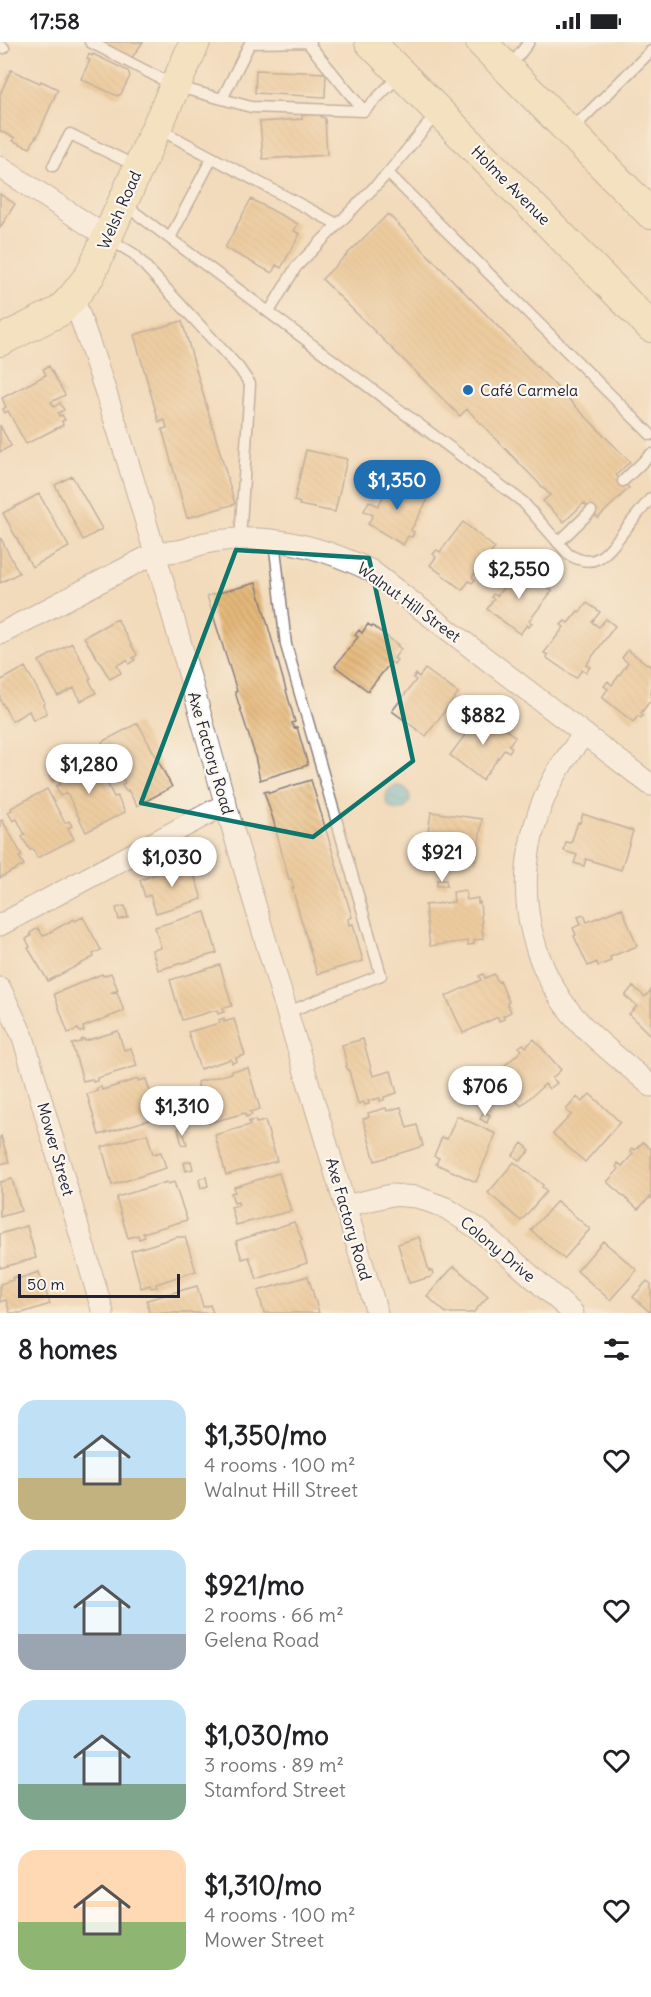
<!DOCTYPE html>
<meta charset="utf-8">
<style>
body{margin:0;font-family:Delius,sans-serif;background:#f2f2f2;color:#202124;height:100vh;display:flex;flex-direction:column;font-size:22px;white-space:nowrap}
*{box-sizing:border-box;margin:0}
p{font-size:20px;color:#757577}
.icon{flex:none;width:33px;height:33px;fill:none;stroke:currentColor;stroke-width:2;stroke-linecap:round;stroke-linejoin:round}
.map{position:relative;height:1271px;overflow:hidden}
.panel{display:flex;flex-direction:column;background:#fff;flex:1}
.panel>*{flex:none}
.scale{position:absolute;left:18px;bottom:15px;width:162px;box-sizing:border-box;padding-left:6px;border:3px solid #22223b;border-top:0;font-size:16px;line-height:21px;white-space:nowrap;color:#22223b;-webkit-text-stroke:4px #fbf7ec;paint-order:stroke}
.price{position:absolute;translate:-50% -51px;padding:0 14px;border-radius:21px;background:#fff;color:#222;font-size:20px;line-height:39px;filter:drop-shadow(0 2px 3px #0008)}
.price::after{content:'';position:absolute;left:50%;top:36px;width:18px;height:14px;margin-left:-9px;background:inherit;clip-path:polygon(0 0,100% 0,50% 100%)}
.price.on{background:#1f6fb2;color:#fff}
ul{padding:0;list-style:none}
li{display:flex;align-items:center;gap:18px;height:150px;padding:0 18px}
li span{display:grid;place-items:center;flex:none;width:168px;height:120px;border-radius:18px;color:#555}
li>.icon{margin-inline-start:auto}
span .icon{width:72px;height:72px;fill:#fffc;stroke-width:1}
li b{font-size:26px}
h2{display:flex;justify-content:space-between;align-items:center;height:72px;padding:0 18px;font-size:26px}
.status{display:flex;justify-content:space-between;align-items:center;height:42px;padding:0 30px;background:#fff;direction:ltr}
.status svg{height:16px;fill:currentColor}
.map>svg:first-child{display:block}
</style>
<div class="status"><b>17:58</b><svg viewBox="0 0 49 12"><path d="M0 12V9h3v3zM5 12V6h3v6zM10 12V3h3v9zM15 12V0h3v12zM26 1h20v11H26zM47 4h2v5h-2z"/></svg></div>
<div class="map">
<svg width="651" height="1271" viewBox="0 0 651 1271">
<defs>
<pattern id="water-waves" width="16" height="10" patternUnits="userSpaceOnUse" patternTransform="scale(1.5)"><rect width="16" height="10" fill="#57bbd5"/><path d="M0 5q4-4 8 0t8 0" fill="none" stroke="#4898ae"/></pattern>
<pattern id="building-back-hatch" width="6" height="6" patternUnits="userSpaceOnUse" patternTransform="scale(1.5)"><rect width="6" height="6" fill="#e5b87a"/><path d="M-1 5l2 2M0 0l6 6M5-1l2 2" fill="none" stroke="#c49e6a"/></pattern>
</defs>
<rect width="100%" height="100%" fill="#fbf7ec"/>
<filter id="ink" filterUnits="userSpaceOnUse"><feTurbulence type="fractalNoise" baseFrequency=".0167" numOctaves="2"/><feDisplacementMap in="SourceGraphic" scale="12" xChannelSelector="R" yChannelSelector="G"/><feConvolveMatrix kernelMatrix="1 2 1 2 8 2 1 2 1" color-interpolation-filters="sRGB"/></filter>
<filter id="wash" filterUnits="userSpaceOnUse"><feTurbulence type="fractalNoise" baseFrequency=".008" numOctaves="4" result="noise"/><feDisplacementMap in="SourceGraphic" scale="24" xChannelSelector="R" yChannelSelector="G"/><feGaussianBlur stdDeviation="1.35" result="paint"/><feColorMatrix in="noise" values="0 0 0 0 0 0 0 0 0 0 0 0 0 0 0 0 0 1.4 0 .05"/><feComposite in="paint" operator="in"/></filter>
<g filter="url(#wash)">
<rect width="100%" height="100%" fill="#f2dbbb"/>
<!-- water -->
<path fill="url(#water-waves)" stroke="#3c6e88" stroke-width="1.5" d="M386 756a12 12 0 1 1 24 0a12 12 0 1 1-24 0Z"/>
<g id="blocks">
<!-- building -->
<path fill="url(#building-back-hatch)" d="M103,0H143L131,17Z
M89,12L92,14L93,12L128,29L130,34L121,52L117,54L81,37L90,18L87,17Z
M11,28L40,41L41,39L58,47L37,95L36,94L30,106L13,99L15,96L0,89V52Z
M256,28L326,31L325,55L255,51Z
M321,72V75L325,76L327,113L263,117L260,80L302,77V73Z
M0,152L15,162L0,186Z
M251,157L298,182L294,189L300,192L281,226L276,223L272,231L225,206Z
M388,172L630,420L616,433L629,446L598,476L584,461L564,480L543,459L550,453L467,367L460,374L322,237Z
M182,279L235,462L187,476L162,387L167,386L165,378L159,380L134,293Z
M49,324L65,353L51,360L54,365L60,361L64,368L58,371L59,374L62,373L65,378L62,379L63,383L26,402L8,369L5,371L3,367L6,365L2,356L46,333L43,327Z
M0,383L11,404L0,410Z
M306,408L347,417L335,470L299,463L300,461L294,459Z
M72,434L102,487L83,498L55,443Z
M393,436L429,455L411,488L414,490L412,495L408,494L403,503L368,482L373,473L364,469L369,459L378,464Z
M39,452L69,505L32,525L3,471Z
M463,480L495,506L472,535L475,538L472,541L469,539L462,548L430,523L436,515L433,512L437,508L440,510Z
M0,495L19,531L0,541Z
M520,524L552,549L529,579L532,581L529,585L527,583L520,592L487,567L494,557L491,555L493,552L497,554Z
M256,541L295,680L292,681L294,686L297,685L308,723L260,738L254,710L235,650L237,649L207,554Z
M587,561L600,570L592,580L599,585L606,577L615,584L586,623L590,625L586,630L582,628L576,636L547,616L548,613L544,611L564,585L561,583L565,579L568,581L578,569L580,570Z
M117,577L137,613L133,616L135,618L129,622L127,618L117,623L121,631L110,637L84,595Z
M368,582L372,585L373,584L398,603L397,604L401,607L394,616L397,618L394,622L391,620L368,649L335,624L358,595L355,593L359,588L362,591Z
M72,601L91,636L89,638L96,651L81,659L74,646L58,654L39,619Z
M628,608L651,625V658L641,671L643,673L641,676L638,674L633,680L602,655L608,647L604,644L608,639L612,643L628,621L622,616Z
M25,625L45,661L43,662L47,671L33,678L29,669L12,679L0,657V639Z
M425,627L458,651L426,694L392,669L416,638L413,636L416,632L419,635Z
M483,669L515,695L509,703L512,706L509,710L505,707L482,738L450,713Z
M138,681L172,745L137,764L128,748L126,749L122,743L125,741L102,700Z
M97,720L114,755L117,754L125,770L86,790L67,751L60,754L56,744L61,742L58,736L53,739L49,734L72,722L76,731Z
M311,738L352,875L348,877L349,883L353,882L363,919L317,932L292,846H294L291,837L289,838L273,777L264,750L268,749L269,751Z
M47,747L65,781L69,779L72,784L68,786L74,797L37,816L33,807L30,808L22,795L25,793L17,777L13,779L8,770L12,768L11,766Z
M431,770L482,777L477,818L425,810Z
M583,772L633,789L621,828L586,817L584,824L574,821L577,813L564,809L566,800L571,801L578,780L580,781Z
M2,778L22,813L19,815L24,823L0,836V779Z
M181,820L182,823L190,820L202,857L156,871L150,853L145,855L140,838L176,825V822Z
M437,838H446L447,844H437Z
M465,848L467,858L478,856V861L480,860L483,897L474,898V902L468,903V899L430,904L425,863L454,860L453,850Z
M125,864L128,875L119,878L116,866Z
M622,866L637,904L610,915L611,919L598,924L597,920L588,924L574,894L576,893L573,886L581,882L578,875L584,873L587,880Z
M205,870L217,911L158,928L152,908L161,906L155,885Z
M83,875L101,908L93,912L94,915L48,939L28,906L30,905L26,897L31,894L30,891L38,886L43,894L74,877L75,879Z
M220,923L232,964L223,966L224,970L218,972L217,968L182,978L170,938Z
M111,931L118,948L110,951L117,950L124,969L83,985L84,989L80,990L78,987L68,991L54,952L102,932L103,934Z
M483,932L485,936L494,932L498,940L500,939L509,960L507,961L511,970L503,974L504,977L499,979L498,975L463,991L446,954L481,938L479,934Z
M633,944L645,955L651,948V994L629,972L637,964L625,954Z
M224,976V980L234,977L245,1013L236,1016L237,1019L232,1021L231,1017L200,1027L188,990L220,981L219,978Z
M118,989L124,1008L131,1006L137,1024L97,1036V1039L93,1040L92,1037L83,1039L72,1002L81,1000V998L84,997L85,999Z
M363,997L373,1034L391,1029L397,1051L384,1055V1058L380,1059V1056L368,1059L369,1062L365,1063L364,1060L358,1062L349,1029L346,1024L347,1023L342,1003Z
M534,997L561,1028L552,1036L557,1041L549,1047L545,1042L521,1064L507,1049L499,1056L486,1041L522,1008L519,1005L523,1002L526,1005Z
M248,1026L260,1067L250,1070L252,1073L246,1075L245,1071L209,1081L197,1040L232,1031L231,1029Z
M138,1037V1039L146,1037L158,1075L99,1093L87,1052L97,1049V1046L101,1045L102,1048Z
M590,1052L620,1080L585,1120L553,1092L571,1073L566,1068L577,1055L582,1060Z
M401,1065L407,1086L417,1083L423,1104L375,1119L363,1077L369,1075L368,1071L386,1066L387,1069Z
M188,1067L189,1075L182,1077L181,1069Z
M484,1070L490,1073L487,1081L480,1077Z
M457,1074L496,1092L476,1140L436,1122L439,1116L434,1114L442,1095L447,1097Z
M255,1078L256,1081L265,1079L277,1119L226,1133L215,1093L250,1083L249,1079Z
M182,1086L187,1102L182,1103L178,1087Z
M147,1092L153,1112L161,1110L166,1126L112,1143L102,1105Z
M1,1094L9,1120L0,1122V1095Z
M643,1100L651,1107V1156L650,1155L638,1167L607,1140L619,1127L616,1125L618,1121L622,1124L633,1112L630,1109L632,1106L635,1108Z
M522,1101L530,1108L520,1119L513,1113Z
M191,1119L193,1127L186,1129L184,1121Z
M514,1120L543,1143L542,1145L547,1149L521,1179L488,1151Z
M279,1131L291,1169L236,1183L231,1165L239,1163L238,1160L234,1161L231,1151L235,1150L234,1145Z
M206,1135L208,1144L201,1146L199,1137Z
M12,1137L21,1169L0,1175V1140Z
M167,1140L168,1142L174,1140L187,1178L143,1191L145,1195L139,1197L138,1193L128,1196L117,1159V1155Z
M557,1159L590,1187L564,1217L531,1188Z
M294,1180L302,1198L300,1199L307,1221L257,1237L249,1215L242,1217L236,1199Z
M27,1184L36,1216L0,1226V1192Z
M177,1195H185L196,1229L156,1242L157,1245L151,1246L150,1243L141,1246L131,1209Z
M419,1195L429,1229H432L433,1232L431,1235L409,1241L398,1202Z
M603,1199L637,1228L610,1258L577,1229Z
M454,1224L488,1254L473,1271H446L427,1254Z
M39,1230L50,1262L22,1271H10L6,1258L0,1260V1242L13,1238L12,1236L16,1234L17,1237Z
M308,1234L319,1271H264L258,1249Z
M647,1239L651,1242V1271L633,1255Z
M197,1244L203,1265L210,1263L213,1271H149L147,1258Z"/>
</g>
</g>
<g filter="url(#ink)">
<use href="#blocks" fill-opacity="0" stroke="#8a7e7b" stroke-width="1.5"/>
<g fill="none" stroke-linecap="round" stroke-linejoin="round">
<!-- lane casing -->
<g stroke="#8a7e7b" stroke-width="13">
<path id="lane" d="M90,0L175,44L251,65L364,69L399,34
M308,1L364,69
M0,4L4,6
M509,26L529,0
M222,57L250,1L311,0
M437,71L388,131L651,393
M157,86L337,182
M572,87L651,9
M53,124L70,92L138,125
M125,163L523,460L568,512C597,530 608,509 624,489C633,478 642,467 651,456
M170,196L212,116
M109,197L134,212L239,326L250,342L240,498
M269,270L296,225L388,131
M623,439L651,412
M274,498L286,603L381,933L288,970
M558,501L591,469"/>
</g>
<!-- street casing -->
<g stroke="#8a7e7b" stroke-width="23">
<path id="street" d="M0,125L107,195
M73,255C133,420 177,591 225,760C274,931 327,1100 377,1271
M0,592L155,511C164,510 174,510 183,508C190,506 197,503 205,501C263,489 317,503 370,528L651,743
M585,692C519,766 505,875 562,959C585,992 621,1017 651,1044
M0,883L226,762
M0,946L23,995L103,1271
M346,1164L391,1153L417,1155L446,1166L478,1187L573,1271"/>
</g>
<!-- secondary casing -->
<g stroke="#8a7e7b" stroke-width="32">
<path id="secondary" d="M370,0L651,285
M481,0L651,172
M0,299L60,269L73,255L90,233L195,0"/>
</g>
<!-- lane -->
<use href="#lane" stroke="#fff" stroke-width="10"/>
<!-- street -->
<use href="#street" stroke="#fff" stroke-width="21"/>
<!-- secondary -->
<use href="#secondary" stroke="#f7e9c3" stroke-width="30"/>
</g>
</g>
<!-- marked area -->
<path d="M0 0H651V1271H0ZM236,508L369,516L413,719L313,795L141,761Z" fill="#f2dbbb" fill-opacity=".55" fill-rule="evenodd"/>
<path fill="none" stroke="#0f766e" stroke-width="4.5" stroke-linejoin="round" d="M236,508L369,516L413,719L313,795L141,761Z"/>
<!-- markers -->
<circle fill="#1f6fb2" stroke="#fbf7ec" stroke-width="2" cx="468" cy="348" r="6"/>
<g text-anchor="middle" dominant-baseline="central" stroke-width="4.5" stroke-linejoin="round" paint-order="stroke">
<!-- street labels -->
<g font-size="16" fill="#22223b" stroke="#fbf7ec">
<text transform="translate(511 143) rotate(45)">Holme Avenue</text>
<text transform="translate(119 168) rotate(-66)">Welsh Road</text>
<text transform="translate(409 560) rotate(36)">Walnut Hill Street</text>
<text transform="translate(211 711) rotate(74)">Axe Factory Road</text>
<text transform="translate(56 1107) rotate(74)">Mower Street</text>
<text transform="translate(349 1177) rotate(74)">Axe Factory Road</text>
<text transform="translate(498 1207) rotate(40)">Colony Drive</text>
</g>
<!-- poi labels -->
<g font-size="16" fill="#22223b" stroke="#fbf7ec" text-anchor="start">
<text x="480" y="348">Café Carmela</text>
</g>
</g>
</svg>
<div class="scale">50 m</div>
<b class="price on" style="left:397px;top:469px">$1,350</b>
<b class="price" style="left:519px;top:558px">$2,550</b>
<b class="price" style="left:483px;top:704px">$882</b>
<b class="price" style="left:89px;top:753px">$1,280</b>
<b class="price" style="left:442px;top:841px">$921</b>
<b class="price" style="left:172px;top:846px">$1,030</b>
<b class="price" style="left:485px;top:1075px">$706</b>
<b class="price" style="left:182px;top:1095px">$1,310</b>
</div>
<section class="panel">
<h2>8 homes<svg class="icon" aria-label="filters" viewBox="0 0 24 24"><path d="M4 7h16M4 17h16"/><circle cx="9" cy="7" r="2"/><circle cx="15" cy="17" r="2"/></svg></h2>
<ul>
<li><span style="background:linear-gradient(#bfe0f5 65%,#c2b280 0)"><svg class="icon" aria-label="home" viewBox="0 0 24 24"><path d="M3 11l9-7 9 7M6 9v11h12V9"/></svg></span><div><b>$1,350/mo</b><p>4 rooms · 100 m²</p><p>Walnut Hill Street</p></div><svg class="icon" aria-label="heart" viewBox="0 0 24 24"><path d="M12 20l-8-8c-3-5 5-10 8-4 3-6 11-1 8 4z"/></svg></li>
<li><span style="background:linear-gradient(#bfe0f5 70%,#9aa5b1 0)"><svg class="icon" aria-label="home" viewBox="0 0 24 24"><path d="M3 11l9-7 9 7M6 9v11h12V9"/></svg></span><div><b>$921/mo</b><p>2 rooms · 66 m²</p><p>Gelena Road</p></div><svg class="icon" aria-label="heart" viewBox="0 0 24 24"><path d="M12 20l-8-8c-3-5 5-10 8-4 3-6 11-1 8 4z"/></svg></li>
<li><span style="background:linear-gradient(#bfe0f5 70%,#7fa58c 0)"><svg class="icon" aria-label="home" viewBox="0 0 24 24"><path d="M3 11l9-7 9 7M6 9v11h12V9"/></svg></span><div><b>$1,030/mo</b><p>3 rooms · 89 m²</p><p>Stamford Street</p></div><svg class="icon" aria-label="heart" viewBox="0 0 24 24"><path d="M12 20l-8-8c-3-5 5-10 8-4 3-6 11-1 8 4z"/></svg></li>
<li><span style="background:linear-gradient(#ffd9b3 60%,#8fb573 0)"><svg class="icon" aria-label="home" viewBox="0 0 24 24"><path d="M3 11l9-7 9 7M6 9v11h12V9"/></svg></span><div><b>$1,310/mo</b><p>4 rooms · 100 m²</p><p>Mower Street</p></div><svg class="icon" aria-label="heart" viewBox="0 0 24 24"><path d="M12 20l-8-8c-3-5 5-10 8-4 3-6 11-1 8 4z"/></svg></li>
</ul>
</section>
